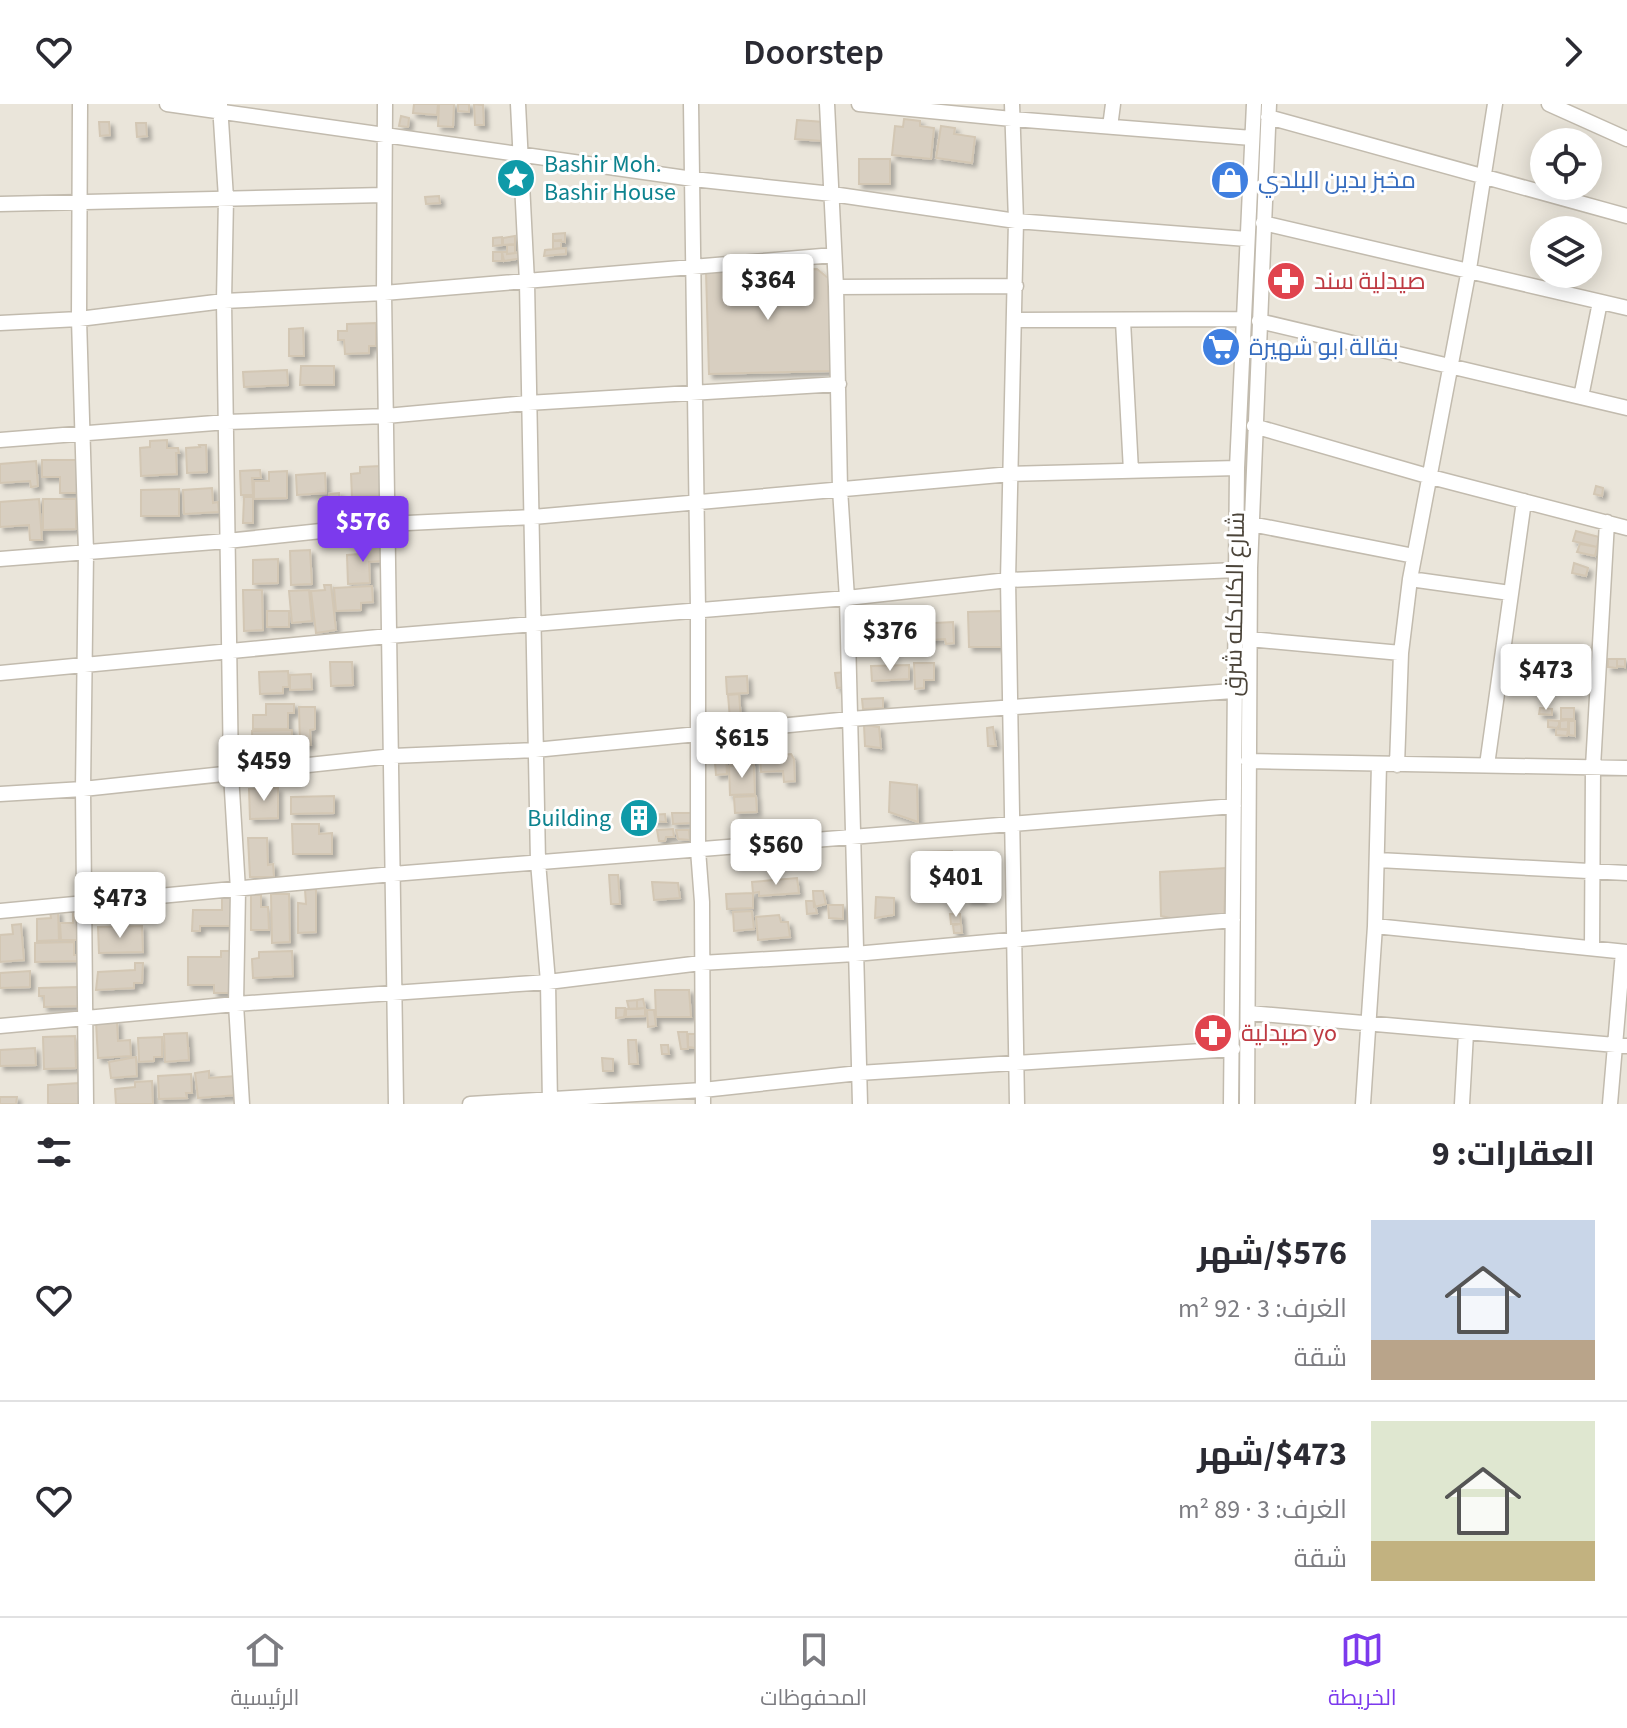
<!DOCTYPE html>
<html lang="ar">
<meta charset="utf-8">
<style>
body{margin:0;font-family:"Source Sans 3",Cairo,sans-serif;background:#f7f7f7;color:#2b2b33;direction:rtl;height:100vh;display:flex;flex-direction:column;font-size:30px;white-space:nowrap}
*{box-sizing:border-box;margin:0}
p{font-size:26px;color:#7c7c81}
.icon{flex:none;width:44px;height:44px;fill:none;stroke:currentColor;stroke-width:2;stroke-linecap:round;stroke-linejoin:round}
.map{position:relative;height:1000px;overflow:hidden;direction:ltr}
.sheet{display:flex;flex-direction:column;background:#fff;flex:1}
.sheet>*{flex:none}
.fabs{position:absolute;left:1530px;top:24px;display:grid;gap:16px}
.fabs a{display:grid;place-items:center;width:72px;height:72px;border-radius:50%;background:#fff;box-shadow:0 4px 20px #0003;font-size:40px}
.price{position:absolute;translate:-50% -68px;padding:0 18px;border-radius:8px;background:#fff;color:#222;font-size:26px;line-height:52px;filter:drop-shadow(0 2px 4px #0008)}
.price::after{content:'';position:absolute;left:50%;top:48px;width:24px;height:18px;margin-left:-12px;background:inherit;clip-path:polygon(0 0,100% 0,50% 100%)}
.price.selected{background:#7c3aed;color:#fff}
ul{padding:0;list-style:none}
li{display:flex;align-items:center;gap:24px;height:200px;padding:0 32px}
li+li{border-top:2px solid #e1e1e2}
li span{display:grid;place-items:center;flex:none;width:224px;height:160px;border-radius:0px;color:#555}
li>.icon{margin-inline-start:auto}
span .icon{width:96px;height:96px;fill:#fffc;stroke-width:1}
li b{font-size:34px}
h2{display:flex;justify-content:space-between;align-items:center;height:96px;padding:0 32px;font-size:34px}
header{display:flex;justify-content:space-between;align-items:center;height:104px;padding:0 32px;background:#fff;font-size:36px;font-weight:600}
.menu{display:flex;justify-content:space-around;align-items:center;height:112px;border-top:2px solid #e1e1e2;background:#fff;font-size:22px;color:#7c7c81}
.menu a{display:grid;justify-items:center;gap:4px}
.menu .selected{color:#7c3aed}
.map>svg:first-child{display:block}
</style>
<header><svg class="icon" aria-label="forward" viewBox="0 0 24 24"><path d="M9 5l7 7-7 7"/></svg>Doorstep<svg class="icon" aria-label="heart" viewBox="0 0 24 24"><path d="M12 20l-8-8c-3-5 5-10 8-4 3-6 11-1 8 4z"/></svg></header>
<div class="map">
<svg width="1627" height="1000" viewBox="0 0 1627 1000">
<defs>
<filter id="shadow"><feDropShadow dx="4" dy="4" stdDeviation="2" flood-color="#0004"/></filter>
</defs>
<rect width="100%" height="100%" fill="#f6f3ec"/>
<!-- residential -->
<path fill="#eae5da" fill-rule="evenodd" d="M0,0H1627V1000H0ZM1544,38H1588V82H1544ZM1544,126H1588V170H1544Z"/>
<!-- building -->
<path fill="#d8cfc1" stroke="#d3c7b4" stroke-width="2" filter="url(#shadow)" d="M414,0H438L437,11L413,9Z
M439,0H454L453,23L438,22Z
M458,0H469V8L458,7Z
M474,0L483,1L484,21H475Z
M401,12L409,14L408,23L399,22Z
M904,15L920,17V22L934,24L931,55L892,51L895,22L903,23Z
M797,16L824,18L823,37L795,35Z
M99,18H109L110,31L100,32Z
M136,19H146L147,32L137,33Z
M941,22L955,24L954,30L975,33L972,59L936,54Z
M859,55H890V80H859Z
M439,92L440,99L426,100L425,93Z
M565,129V138L553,136V130Z
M515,132V140L503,141V134Z
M502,133V141L493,142V134Z
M561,136V144L553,145V137Z
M507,141H515V149L507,150Z
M566,144V150L544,152L545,146Z
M493,148H502V157H493Z
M502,148H507V150L523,148V154L504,157Z
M817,165L828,174L831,267L709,270L706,168Z
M376,219V242H369V249L345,250L344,236H338V227H347V220Z
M303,224L304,252H289V225Z
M301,262H334V281H300Z
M287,266L288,281L244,283L243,268Z
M167,336V344H178L179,349H176L177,370L141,372L140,344L150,343V337Z
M199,341H206L207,368L187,369L186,344L200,343Z
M42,356H79V389H60V373H42Z
M36,357L38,382L31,383L30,377L0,379V360Z
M381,362L382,392L352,393L351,370L360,369V363Z
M260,366L261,374H252L253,391H241L240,367Z
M287,367V394L254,395V377H269V368Z
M325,369L326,389L297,391L296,371Z
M1596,382L1603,384L1602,392L1594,390Z
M212,384L213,399L218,398L219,408L184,410L183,386Z
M179,385V412H141V386Z
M339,389L340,404L348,403L349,411L331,412L329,390Z
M244,393H253V419H243Z
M39,395L42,436H30L29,421L0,423V398Z
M43,395H76V425L43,426Z
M1576,427L1599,433L1597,443L1573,437Z
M1580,440L1597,443L1595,452L1577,448Z
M383,442V457L369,458L370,479L348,480L347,451L360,450V443Z
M310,446L312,480L291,481L290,447Z
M278,455V479L253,480V456Z
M1574,459L1588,464L1586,472L1572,469Z
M324,481H331L336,526L316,529L311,487L325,486Z
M372,482L373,498L361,499V506L336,507L334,484Z
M243,486H262L263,526L244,527Z
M309,486L312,517L292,519L289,487Z
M267,507H289V523H267Z
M1001,507L1002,543H969L968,508Z
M908,518L909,534L871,536V520Z
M953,518L954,539L946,540L945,535L916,537L915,520Z
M1608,555H1617V564L1608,563Z
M1617,555H1625V563L1617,562Z
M330,558H352L353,581L331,582Z
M914,559H934V576H924V584L915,585Z
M909,561V575L872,577L871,562Z
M288,567L289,583H283V589L260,590L259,568Z
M848,568V583L837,584L835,569Z
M311,570L312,585L290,586V571Z
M747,572L748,589L727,590L726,573Z
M739,590L741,615H730L728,591Z
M883,594V604L863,605L862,595Z
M266,600H294V609H288V625H253V611H266Z
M299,603H315V625L310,626L311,641H300Z
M1540,604L1552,605V611L1539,610Z
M1561,604H1574V615H1561Z
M1548,616L1559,617V621L1557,624L1548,623Z
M1568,616V625H1560V617Z
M1569,617H1575V632L1569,631Z
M864,621L879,623L881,644L865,642Z
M993,623L996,642H988L987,624Z
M1556,625L1568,626L1567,632L1556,631Z
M292,626V637L286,638L287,648L253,649L252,627Z
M725,633L727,670L716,671L713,634Z
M730,645H753L754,661H730Z
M791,650L794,655L795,677L784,678L783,667L761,668L760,653Z
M754,661L755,690L730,691L729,662Z
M890,678L917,681L918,718L889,708Z
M278,684V714L250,715L249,685Z
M334,692V709L291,710V693Z
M756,692L757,708L735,709L734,693Z
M635,701L644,702L643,725H636Z
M672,709H691V719L673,720Z
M665,710L666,718L651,717V711Z
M292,720H319V730L332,729V750H293Z
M673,725L674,733H666L665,737H659L657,726Z
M676,726H689L690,736L678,735Z
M248,734H267L268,761L273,760L274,773H250Z
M952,747L953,768L922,767L923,748Z
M1226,764L1224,815L1185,817L1161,812L1160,768Z
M609,771H618L620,800H611Z
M797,774L799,789L759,792V788L753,789L752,778Z
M652,778L678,779L680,794L654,796Z
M316,785V828L298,829V799L306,800L305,786Z
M967,785H982V796H967Z
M813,787H823L826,800L814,803Z
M753,789V804L727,805L726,790Z
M271,790H289L290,838L272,839Z
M251,791H261V803H268L269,826H251Z
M222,793H232L231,822H200V827H192L193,806H222Z
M876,793L894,794V811L875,814Z
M806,797H814L817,809L807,810Z
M828,801H843V815L829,814Z
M73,805H82V836H61L60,819H73Z
M50,807H58L59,836L37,837V815L51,814Z
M752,807L754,825L734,827L733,808Z
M950,810H960L961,820H951Z
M779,811L781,818H788L790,833L758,836L756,813Z
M21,820L24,856L0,858V831L13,830L12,821Z
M961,820L962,829H954L953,821Z
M142,822L143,848L99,849L98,823Z
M74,838V851H80V857L35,858V839Z
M221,847H234V889H214V881H188V853H221Z
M292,847L293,872L253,874L252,855L259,854V848Z
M135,859H143L142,879H134V884L96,886L98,868L135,866Z
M30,867V883L0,884V869Z
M78,883L79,902L44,903V892H39V884Z
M655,886H689L691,913H656Z
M643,895L645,904L637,905V896Z
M637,896V905H629L627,897Z
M616,904H625L624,913L616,914Z
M645,904V912L626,913V905Z
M647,906H654L656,922L648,923Z
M117,917L118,937L130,936L131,952L98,954L96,918Z
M678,928H687L688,945H681Z
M187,929L189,956L165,958L164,930Z
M688,930H696V944L688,943Z
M75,932L76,964L44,965L43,933Z
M162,933V953H154V957L139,958L138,934Z
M628,936H636L638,960H629Z
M661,941H668L669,950H662Z
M35,944L36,961L0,962V946Z
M136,953L137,972L111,974L109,958Z
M602,954L613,955V967H603Z
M209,967V974L236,972L238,991L198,994L195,969Z
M191,970L192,989H186L187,994L159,995L158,972Z
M152,977L153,1000H116L115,985L135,983V978Z
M79,979L80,1000H48V981Z
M0,993H17L16,1000H0Z"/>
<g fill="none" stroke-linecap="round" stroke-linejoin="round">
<!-- minor casing -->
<g stroke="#c2bbae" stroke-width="17">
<path id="minor" d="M80,0L79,215L86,448L83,685L86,1000
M167,0L693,75L832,90L1016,117L1247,135
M385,0L384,189L396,1000
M518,0L527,178L538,758L548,878L550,1000
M691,0L698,506V746L702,798L703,1000
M827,0L836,183L840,385L847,494L860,1000
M859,0L1012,15L1252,34
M1012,0L1016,117L1008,476L1017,1000
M1549,0L1627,35
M220,1L226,94L224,197L231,670L238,786L236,900L242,1000
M1268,13L1627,112
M1110,23L1113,0
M0,100L384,91
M1263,119L1627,204
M836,183L1016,182
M1015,216L1244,215
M1123,217L1131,367
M1259,217L1627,304
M0,219L79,215L224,197L384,189L834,151
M1581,293L1600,198
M1254,322L1431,373L1627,424
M0,336L227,318L386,312L528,299L839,280
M1251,420L1414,452
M0,455L227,437L387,420L533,413L1011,370L1237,364
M1410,475L1510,489
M1249,535L1401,549
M0,569L389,532L847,494L1008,476L1236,466
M1248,657L1627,664
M1397,661L1401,549L1410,475L1469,165L1495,0
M1487,661L1524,397
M0,690L83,685L393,652L535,646L850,615L1233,587
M1378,756L1627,769
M0,807L393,770L1234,702
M1375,822L1627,848
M1592,844L1593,663L1607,418
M1249,909L1627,942
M0,922L236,900L548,878L701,859L855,850L1233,816
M470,1000L703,986L859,969L1233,945
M1231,1000L1237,364L1254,0
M1247,1000L1250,464L1269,0
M1363,1000L1375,822L1379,660
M1462,1000L1466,929
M1610,1000L1623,848"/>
</g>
<!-- minor -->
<use href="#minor" stroke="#fff" stroke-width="14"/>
</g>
<!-- icons -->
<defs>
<g id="sight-disc" transform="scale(2)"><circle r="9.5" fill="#0f9aa8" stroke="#fff"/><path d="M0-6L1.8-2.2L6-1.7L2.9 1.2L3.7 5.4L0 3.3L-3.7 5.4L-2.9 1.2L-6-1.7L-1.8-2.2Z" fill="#fff"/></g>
<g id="shop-disc" transform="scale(2)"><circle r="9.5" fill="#3f7fe0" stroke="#fff"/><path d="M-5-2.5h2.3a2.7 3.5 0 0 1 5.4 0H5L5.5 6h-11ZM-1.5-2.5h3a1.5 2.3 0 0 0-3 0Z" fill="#fff"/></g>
<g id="pharmacy-disc" transform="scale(2)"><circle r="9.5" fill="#e0444e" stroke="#fff"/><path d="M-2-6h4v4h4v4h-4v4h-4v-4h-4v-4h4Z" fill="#fff"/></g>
<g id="supermarket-disc" transform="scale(2)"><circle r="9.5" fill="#3f7fe0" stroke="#fff"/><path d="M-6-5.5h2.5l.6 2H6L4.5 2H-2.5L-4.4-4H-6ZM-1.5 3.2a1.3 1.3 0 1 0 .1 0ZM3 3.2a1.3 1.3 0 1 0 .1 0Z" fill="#fff"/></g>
<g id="building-disc" transform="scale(2)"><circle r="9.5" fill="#0f9aa8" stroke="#fff"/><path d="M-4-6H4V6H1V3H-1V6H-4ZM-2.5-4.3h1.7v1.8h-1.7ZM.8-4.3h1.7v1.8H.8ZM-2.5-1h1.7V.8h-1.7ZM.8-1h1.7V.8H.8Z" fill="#fff"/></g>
</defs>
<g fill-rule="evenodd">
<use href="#sight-disc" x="516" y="74"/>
<use href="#shop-disc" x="1230" y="76"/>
<use href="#pharmacy-disc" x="1286" y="177"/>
<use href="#supermarket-disc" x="1221" y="243"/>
<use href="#building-disc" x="639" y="714"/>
<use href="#pharmacy-disc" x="1213" y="929"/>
</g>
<g text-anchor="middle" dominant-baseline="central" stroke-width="6" stroke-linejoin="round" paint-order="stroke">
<!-- culture labels -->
<g font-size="24" fill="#0d838f" stroke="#fff" text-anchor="start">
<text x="544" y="60">Bashir Moh.<tspan x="544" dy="28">Bashir House</tspan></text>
<text x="611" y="714" text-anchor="end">Building</text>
</g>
<!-- shop labels -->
<g font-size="24" fill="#366cbe" stroke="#fff" text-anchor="start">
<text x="1258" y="76">مخبز بدين البلدي</text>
<text x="1249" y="243">بقالة ابو شهيرة</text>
</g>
<!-- health labels -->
<g font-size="24" fill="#be3a42" stroke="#fff" text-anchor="start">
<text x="1314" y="177">صيدلية سند</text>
<text x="1241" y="929">صيدلية yo</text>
</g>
<!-- street labels -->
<g font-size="24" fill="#4b4439" stroke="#fff">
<text transform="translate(1235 500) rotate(-89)">شارع الكلاكله شرق</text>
</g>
</g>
</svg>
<div class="fabs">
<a><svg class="icon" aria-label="locate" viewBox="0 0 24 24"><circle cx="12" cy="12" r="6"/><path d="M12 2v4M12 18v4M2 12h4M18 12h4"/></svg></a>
<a><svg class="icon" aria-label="layers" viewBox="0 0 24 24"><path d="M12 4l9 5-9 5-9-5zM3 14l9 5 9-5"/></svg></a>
</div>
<b class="price" style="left:768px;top:218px">$364</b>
<b class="price selected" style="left:363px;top:460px">$576</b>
<b class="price" style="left:890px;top:569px">$376</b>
<b class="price" style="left:1546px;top:608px">$473</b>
<b class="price" style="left:742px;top:676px">$615</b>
<b class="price" style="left:264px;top:699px">$459</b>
<b class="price" style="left:776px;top:783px">$560</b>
<b class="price" style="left:956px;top:815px">$401</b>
<b class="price" style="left:120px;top:836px">$473</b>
</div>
<section class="sheet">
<h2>العقارات: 9<svg class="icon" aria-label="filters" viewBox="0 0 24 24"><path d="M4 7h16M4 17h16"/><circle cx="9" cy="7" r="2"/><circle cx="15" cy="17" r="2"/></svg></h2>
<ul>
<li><span style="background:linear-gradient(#c9d6e8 75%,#b9a48a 0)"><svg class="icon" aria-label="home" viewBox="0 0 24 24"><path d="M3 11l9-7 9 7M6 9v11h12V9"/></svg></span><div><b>$576/شهر</b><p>الغرف: 3 · 92 m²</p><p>شقة</p></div><svg class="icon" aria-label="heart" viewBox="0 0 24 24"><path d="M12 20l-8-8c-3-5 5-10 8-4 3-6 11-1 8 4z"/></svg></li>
<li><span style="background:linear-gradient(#dfe7d0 75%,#c2b280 0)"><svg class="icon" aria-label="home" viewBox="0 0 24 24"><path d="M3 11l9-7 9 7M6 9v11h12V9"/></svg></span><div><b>$473/شهر</b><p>الغرف: 3 · 89 m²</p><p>شقة</p></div><svg class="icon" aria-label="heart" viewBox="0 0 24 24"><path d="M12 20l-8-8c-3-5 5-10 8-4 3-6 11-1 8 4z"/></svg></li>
</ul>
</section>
<nav class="menu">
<a class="selected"><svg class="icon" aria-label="map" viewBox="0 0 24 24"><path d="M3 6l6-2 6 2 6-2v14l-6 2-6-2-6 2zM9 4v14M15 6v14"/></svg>الخريطة</a>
<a><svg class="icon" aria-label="saved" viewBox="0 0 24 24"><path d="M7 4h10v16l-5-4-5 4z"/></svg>المحفوظات</a>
<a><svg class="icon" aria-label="home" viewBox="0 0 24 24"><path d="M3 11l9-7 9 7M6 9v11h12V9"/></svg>الرئيسية</a>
</nav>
